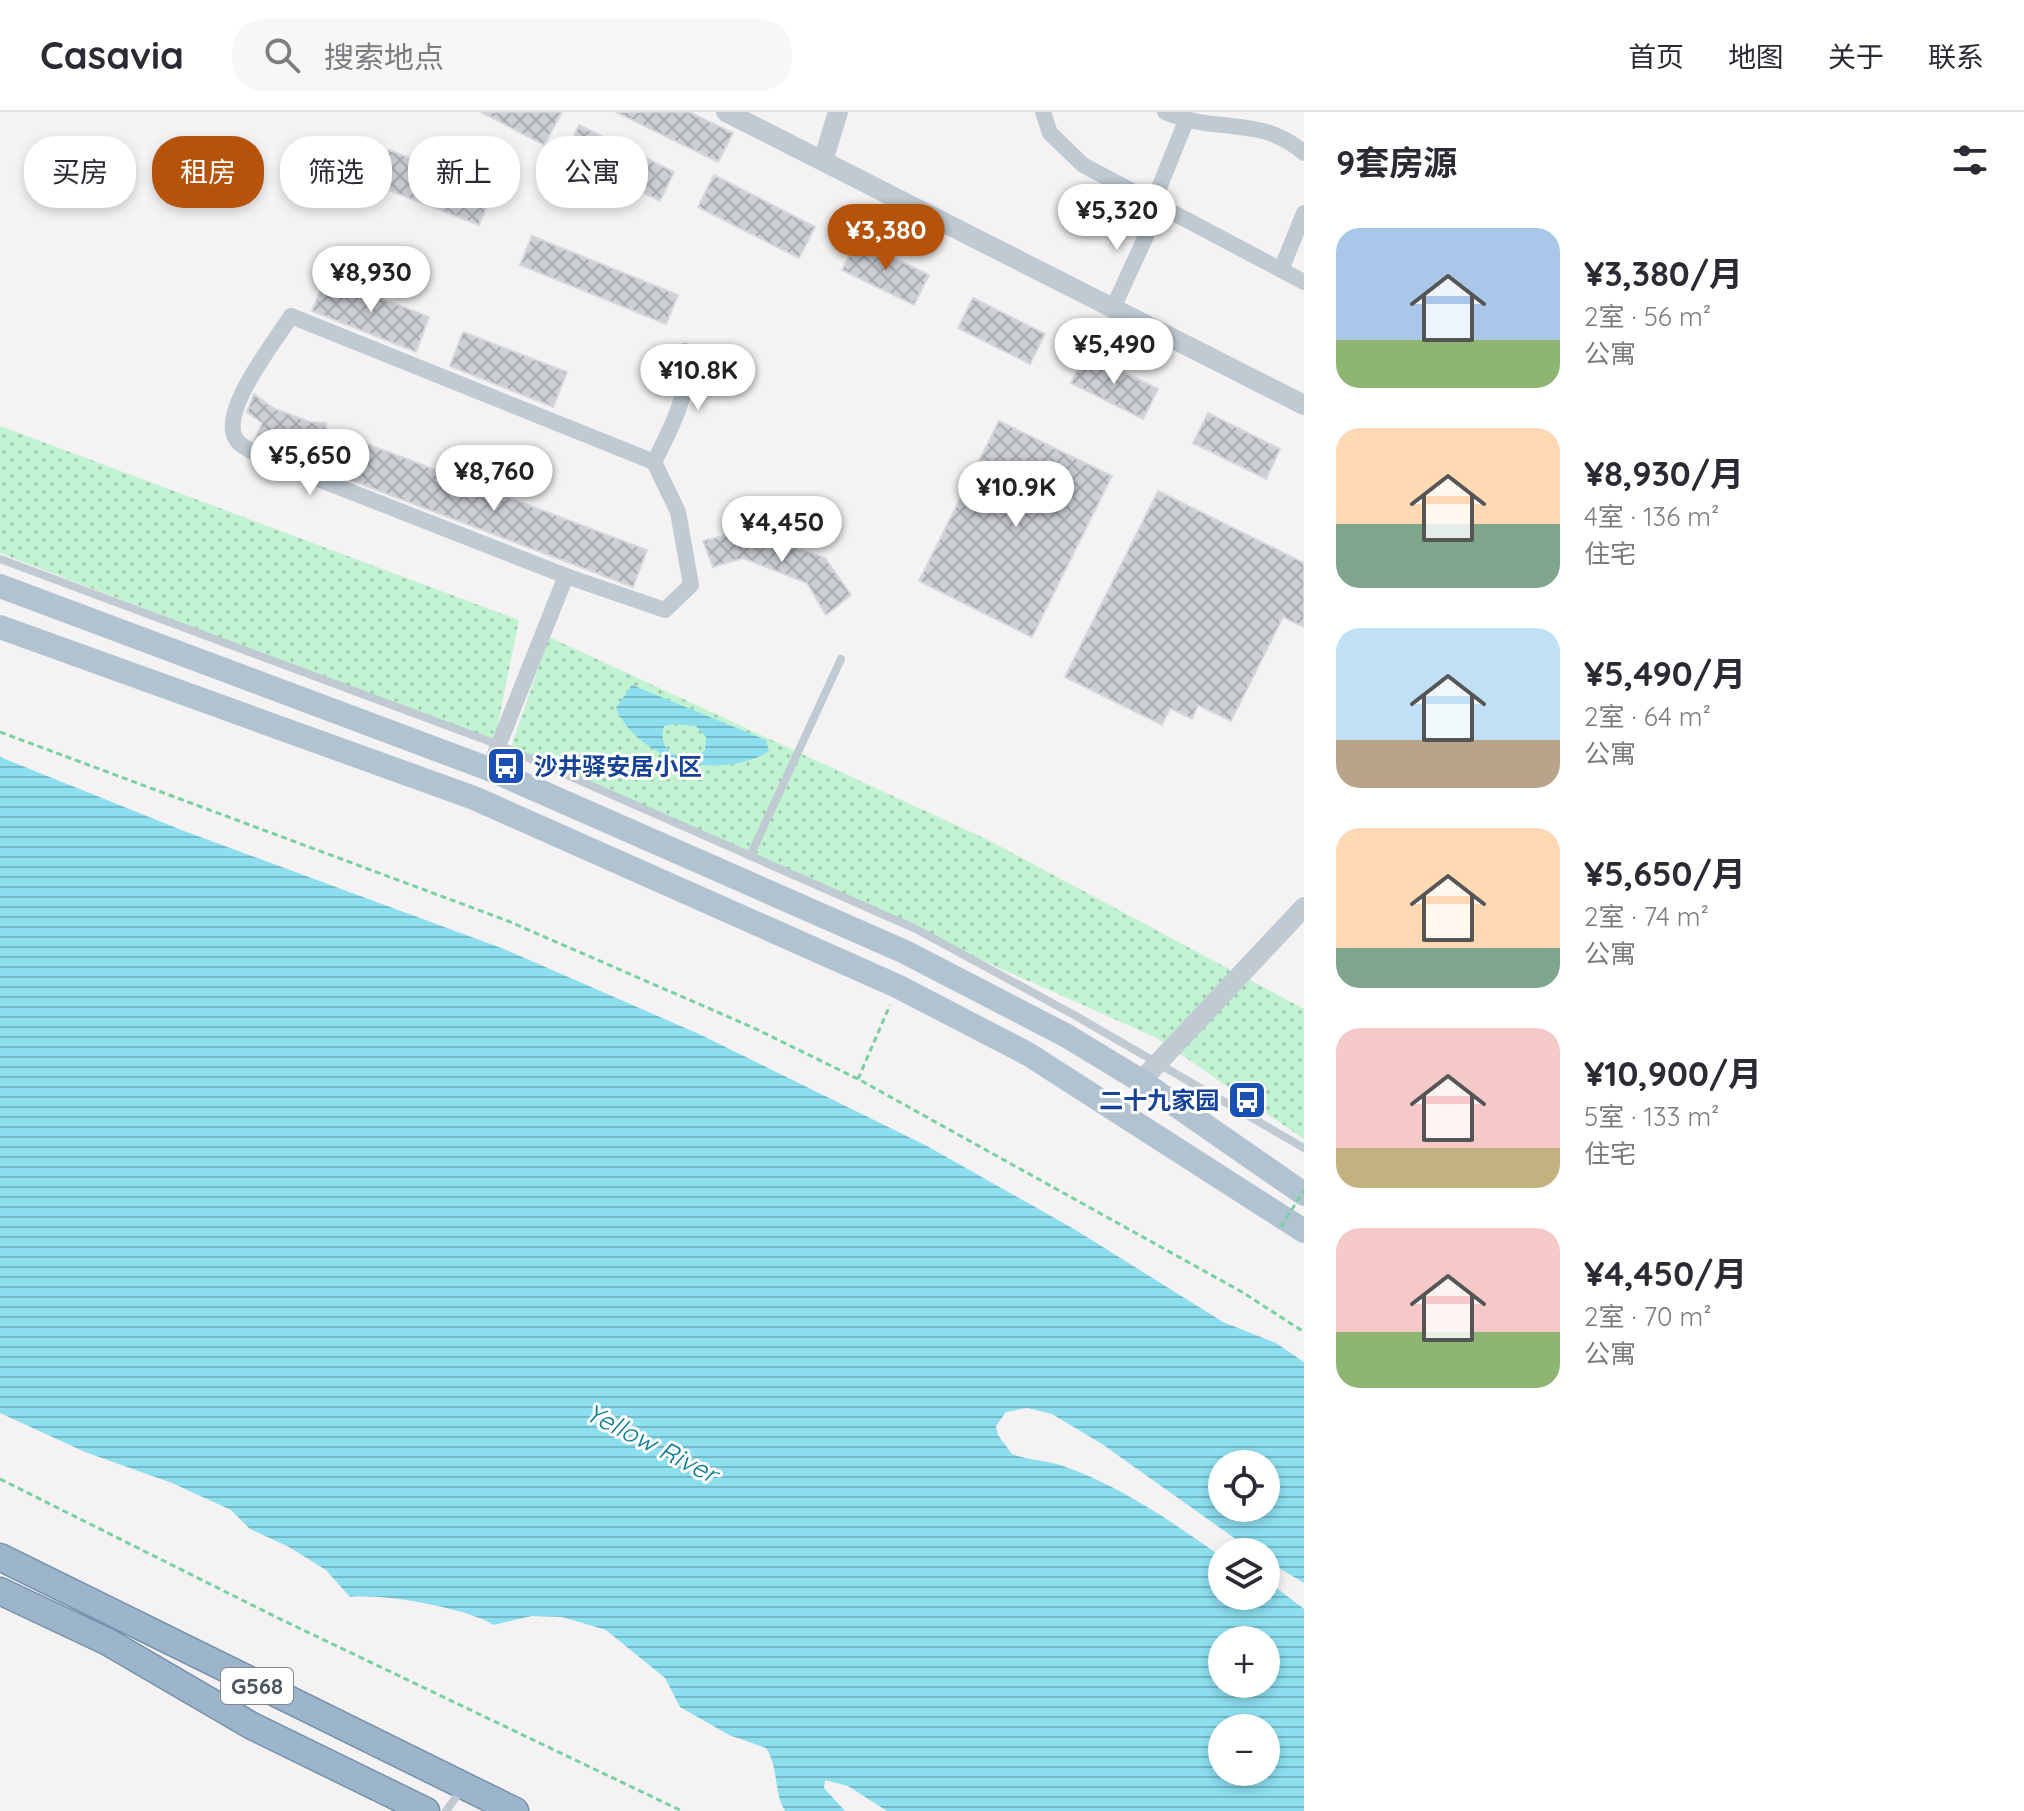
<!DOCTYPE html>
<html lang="zh">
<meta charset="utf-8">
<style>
body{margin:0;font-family:Quicksand,"Noto Sans SC",sans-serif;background:#f7f7f7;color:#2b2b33;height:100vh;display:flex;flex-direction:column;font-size:30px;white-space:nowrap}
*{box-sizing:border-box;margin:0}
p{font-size:26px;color:#7c7c81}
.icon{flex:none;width:44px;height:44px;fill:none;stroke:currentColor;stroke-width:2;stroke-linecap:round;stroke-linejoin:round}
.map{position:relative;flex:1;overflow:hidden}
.side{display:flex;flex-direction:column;background:#fff;width:720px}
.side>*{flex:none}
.hud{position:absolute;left:24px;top:24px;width:760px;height:72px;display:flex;gap:16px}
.controls{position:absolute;left:1208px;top:1338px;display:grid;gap:16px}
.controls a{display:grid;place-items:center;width:72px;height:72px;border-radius:50%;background:#fff;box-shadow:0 4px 12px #0003;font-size:40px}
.price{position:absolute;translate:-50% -68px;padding:0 18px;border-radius:28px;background:#fff;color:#222;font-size:26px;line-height:52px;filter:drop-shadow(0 2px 4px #0008)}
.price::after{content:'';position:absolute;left:50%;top:48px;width:24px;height:18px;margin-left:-12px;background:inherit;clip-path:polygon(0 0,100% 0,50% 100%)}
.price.on{background:#b45309;color:#fff}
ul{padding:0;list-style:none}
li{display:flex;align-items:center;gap:24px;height:200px;padding:0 32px}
li span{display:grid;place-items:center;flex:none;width:224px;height:160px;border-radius:24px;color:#555}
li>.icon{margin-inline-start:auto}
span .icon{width:96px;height:96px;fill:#fffc;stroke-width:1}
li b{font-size:34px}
h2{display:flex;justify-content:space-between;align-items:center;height:96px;padding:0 32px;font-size:34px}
.tag{padding:0 28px;border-radius:32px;background:#fff;box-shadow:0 4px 12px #0003;font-size:28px;line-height:72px}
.tag.on{background:#b45309;color:#fff}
header{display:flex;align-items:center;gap:48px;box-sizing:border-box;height:112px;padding:0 40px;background:#fff;border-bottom:2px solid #e1e1e2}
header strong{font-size:38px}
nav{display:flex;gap:44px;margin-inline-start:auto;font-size:28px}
.search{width:560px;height:72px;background:#f7f7f7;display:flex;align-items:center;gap:20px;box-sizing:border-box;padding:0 28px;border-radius:32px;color:#7c7c81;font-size:30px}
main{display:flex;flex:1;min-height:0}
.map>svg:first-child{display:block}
</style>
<header>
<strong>Casavia</strong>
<div class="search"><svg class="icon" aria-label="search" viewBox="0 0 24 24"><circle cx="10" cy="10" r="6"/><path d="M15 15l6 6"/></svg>搜索地点</div>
<nav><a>首页</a><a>地图</a><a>关于</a><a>联系</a></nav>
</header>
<main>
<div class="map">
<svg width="1304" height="1699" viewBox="0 0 1304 1699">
<defs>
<pattern id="park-dots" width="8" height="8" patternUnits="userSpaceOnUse" patternTransform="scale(2)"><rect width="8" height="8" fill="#c1f2d2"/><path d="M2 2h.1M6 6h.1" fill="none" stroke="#9fc7ae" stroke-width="1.8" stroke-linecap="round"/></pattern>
<pattern id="water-rules" width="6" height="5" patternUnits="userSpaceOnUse" patternTransform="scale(2)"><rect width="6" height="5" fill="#8ddff0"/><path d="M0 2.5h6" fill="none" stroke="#75b8c6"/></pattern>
<pattern id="building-cross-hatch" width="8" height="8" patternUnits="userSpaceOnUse" patternTransform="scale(2)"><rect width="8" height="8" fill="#cccfd4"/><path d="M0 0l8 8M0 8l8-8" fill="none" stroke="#a8abaf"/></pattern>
</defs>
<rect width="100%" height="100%" fill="#f4f2f2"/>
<!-- park -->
<path fill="url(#park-dots)" d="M0,314L519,508L494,631L0,441Z
M549,525L988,728L1304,897V1027L1157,926L510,638Z"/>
<!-- water -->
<path fill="url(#water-rules)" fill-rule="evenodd" d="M632,573L766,628L769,639C721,669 640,651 616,596ZM674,612L696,614L706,625L705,638C684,654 656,642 664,614Z
M0,645L184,719L504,837L699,922L927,1034L1074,1117L1223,1210L1276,1231L1304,1250V1471L1266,1448V1440H1254L1102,1332L1052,1302L1027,1296L1006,1300L996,1314L998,1323L1012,1342C1028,1348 1044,1348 1060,1353C1118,1372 1172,1410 1222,1445V1484H1266V1468L1304,1497V1699H887L848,1674L825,1668L824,1676L845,1699H785C773,1679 779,1655 766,1636L729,1623L680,1595L665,1566L606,1518L562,1505L532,1504L493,1513C468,1496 380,1481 350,1485L326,1458L289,1435L250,1417L231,1398L172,1371L85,1340L0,1301ZM1222,1352H1266V1396H1222ZM1222,1528H1266V1572H1222ZM1222,1616H1266V1660H1222Z"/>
<!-- building -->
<path fill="url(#building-cross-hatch)" stroke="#d6d8dd" stroke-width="2" d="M481,0H562L544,33Z
M616,0H689L733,21L718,50Z
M579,13L674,60L660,89L565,42Z
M389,38L493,79L479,113L375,73Z
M714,63L815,115L799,146L698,95Z
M532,124L678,183L666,212L520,153Z
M857,128L929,163L914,193L842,158Z
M326,165L429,205L416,240L312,199Z
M973,186L1045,222L1030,252L958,216Z
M463,220L567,260L553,295L450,254Z
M1085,241L1158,277L1143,307L1071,271Z
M254,282L273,296L310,310L326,311L325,330L303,328L297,344L255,329L262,311L247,300Z
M1208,301L1280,337L1266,367L1193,331Z
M999,309L1112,364L1032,525L919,469Z
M354,327L647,438L633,475L340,364Z
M1158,379L1304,451V515L1283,505L1231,609L1198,593L1192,607L1170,596L1162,613L1065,565Z
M747,418L825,446L851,483L826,503L807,471L743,446L713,455L703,429Z"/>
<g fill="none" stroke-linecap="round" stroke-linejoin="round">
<!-- trunk casing -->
<g stroke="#7492ae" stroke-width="29">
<path id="trunk" d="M0,1445L515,1699
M0,1479L108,1530L252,1614L426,1699"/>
</g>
<!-- path -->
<path stroke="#77d1a2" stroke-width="3" stroke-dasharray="6 4" stroke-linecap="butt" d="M0,620L508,809L754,916L858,967L1242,1180L1304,1220
M858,967L890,893
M0,1367L278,1506L682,1699"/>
<!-- service -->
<path stroke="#c0cad2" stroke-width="8" d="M0,447L499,633L916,817L1076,904L1304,1036
M750,744L841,547
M446,1699L462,1677"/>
<!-- minor -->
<path stroke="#c0cad2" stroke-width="16" d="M1043,0L1050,21L1083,53L1304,170
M1165,0C1214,22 1262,3 1304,41
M1281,158L1304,101
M1113,196L1153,109V91L1186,9
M291,204L654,350L678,400L691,473L665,498L566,464L285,354C271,347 250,341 239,331C213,306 275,230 291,204Z
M654,350C672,315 691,280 685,239
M489,657L566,464"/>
<!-- tertiary -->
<path stroke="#c0cad2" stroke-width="20" d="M726,0L1304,293
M823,49L838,0
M1141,969L1304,795"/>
<!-- primary -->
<path stroke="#b1c3d1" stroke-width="24" d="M0,474L489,657L905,840L1067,924L1141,969L1304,1082
M0,515L474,686L897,874L1028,942L1304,1119"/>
<!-- trunk -->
<use href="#trunk" stroke="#9db5ca" stroke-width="26"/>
<!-- path-bridge -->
<path stroke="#77d1a2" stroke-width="3" stroke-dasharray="6 4" stroke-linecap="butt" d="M1281,1115L1304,1078"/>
</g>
<!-- icons -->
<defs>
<g id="bus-square" transform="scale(2)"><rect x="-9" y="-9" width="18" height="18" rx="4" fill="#1a4fb4" stroke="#fff"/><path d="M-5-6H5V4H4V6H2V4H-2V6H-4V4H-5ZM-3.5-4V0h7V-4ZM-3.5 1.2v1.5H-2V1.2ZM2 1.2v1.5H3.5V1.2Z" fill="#fff"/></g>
</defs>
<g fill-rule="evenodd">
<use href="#bus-square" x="506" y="654"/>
<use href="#bus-square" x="1247" y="988"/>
</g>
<g text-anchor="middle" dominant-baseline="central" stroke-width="6" stroke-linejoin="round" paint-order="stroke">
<!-- shield labels -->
<rect fill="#fff" stroke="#808990" stroke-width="2" x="221" y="1556" width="72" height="36" rx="6"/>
<g font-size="22" font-weight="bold" fill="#495661">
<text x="257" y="1574">G568</text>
</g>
<!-- transit labels -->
<g font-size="24" font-weight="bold" fill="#164399" stroke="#fff" text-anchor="start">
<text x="534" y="654">沙井驿安居小区</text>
<text x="1219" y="988" text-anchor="end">二十九家园</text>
</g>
<!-- water labels -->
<g font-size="26" font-style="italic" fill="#097c94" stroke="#fff">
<text transform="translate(652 1331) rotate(27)">Yellow River</text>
</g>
</g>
</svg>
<div class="controls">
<a><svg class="icon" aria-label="locate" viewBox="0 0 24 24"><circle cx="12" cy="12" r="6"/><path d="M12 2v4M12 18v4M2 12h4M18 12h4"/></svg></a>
<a><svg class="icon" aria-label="layers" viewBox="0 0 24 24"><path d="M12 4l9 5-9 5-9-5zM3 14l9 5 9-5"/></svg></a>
<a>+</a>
<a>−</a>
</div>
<b class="price" style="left:1117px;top:140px">¥5,320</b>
<b class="price on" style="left:886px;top:160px">¥3,380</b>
<b class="price" style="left:371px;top:202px">¥8,930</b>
<b class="price" style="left:1114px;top:274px">¥5,490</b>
<b class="price" style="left:698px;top:300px">¥10.8K</b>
<b class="price" style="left:310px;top:385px">¥5,650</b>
<b class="price" style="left:494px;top:401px">¥8,760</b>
<b class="price" style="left:1016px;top:417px">¥10.9K</b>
<b class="price" style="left:782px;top:452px">¥4,450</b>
<div class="hud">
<a class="tag">买房</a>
<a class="tag on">租房</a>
<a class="tag">筛选</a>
<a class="tag">新上</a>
<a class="tag">公寓</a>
</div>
</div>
<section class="side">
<h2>9套房源<svg class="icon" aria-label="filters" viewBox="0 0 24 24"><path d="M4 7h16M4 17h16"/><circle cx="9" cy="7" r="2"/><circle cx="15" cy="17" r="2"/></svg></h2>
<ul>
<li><span style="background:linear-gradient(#a9c7e8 70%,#8fb573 0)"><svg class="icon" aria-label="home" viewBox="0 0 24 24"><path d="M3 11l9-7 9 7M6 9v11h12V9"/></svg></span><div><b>¥3,380/月</b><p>2室 · 56 m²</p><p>公寓</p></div></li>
<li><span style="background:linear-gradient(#ffd9b3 60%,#7fa58c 0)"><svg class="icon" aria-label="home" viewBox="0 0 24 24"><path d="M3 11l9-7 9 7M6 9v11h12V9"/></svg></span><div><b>¥8,930/月</b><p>4室 · 136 m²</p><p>住宅</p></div></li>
<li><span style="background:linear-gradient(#bfe0f5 70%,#b9a48a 0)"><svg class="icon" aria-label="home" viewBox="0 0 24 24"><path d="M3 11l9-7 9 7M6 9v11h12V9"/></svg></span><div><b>¥5,490/月</b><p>2室 · 64 m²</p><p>公寓</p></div></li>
<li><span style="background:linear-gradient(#ffd9b3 75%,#7fa58c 0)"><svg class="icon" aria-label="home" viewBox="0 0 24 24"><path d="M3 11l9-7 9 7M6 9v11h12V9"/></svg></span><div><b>¥5,650/月</b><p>2室 · 74 m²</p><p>公寓</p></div></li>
<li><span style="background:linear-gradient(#f6c9c9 75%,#c2b280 0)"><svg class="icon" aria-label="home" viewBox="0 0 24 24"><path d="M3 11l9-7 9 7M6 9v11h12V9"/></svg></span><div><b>¥10,900/月</b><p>5室 · 133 m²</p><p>住宅</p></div></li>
<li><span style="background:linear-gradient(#f6c9c9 65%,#8fb573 0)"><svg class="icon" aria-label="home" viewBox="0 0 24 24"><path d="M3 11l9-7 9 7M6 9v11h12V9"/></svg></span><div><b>¥4,450/月</b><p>2室 · 70 m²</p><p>公寓</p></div></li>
</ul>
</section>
</main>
